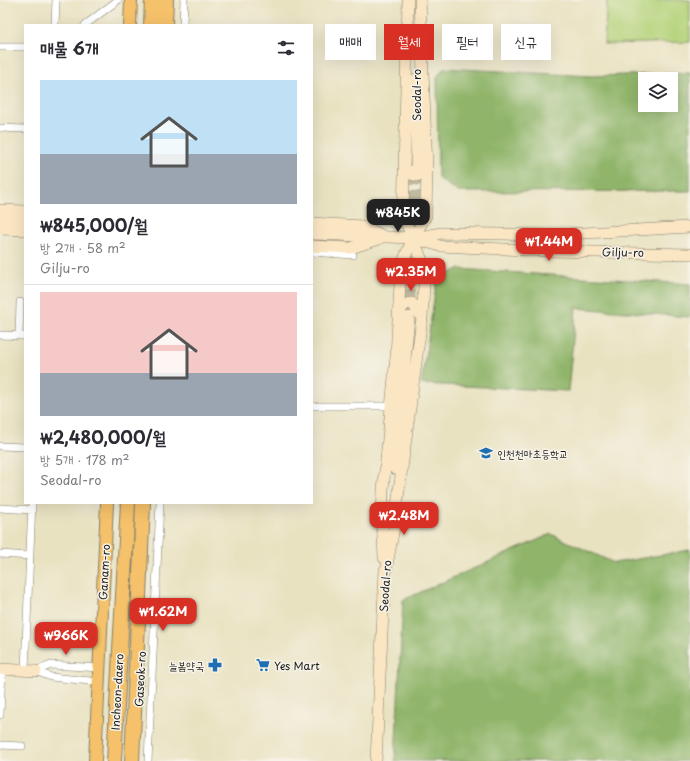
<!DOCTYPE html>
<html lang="ko">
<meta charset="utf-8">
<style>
body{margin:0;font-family:"Playpen Sans","Poor Story",sans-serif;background:#f2f2f3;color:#2b2b33;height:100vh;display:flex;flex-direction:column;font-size:15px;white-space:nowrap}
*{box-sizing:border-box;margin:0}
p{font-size:13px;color:#7c7c81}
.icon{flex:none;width:22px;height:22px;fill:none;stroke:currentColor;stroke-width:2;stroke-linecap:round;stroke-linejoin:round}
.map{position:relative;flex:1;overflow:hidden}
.side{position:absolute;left:24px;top:24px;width:289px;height:480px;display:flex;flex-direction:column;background:#fff;border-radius:0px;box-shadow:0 4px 16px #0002}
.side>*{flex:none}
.banner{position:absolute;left:325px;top:24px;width:305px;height:36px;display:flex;gap:8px}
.tools{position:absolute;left:638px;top:72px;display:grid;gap:8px}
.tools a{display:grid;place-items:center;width:40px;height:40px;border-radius:0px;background:#fff;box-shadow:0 4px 16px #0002;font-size:20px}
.price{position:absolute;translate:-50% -34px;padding:0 9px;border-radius:8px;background:#d93025;color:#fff;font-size:13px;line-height:26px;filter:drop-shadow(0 1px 2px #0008)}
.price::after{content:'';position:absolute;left:50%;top:24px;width:12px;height:9px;margin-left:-6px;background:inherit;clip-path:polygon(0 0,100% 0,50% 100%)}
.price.on{background:#222;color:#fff}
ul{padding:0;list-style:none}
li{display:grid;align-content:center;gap:8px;height:212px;padding:0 16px}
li+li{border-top:1px solid #e1e1e2}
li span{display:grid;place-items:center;height:124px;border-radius:0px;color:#555}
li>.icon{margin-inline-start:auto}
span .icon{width:72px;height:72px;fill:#fffc;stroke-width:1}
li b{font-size:17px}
h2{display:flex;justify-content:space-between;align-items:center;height:48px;padding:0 16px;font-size:17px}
.pill{padding:0 14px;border-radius:0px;background:#fff;box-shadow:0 4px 16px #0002;font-size:14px;line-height:36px}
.pill.on{background:#d93025;color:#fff}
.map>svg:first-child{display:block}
</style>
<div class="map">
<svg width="690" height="761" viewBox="0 0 690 761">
<rect width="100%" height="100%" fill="#f7f3e8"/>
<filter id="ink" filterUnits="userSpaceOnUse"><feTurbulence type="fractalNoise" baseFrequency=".025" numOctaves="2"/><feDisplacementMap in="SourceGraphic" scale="8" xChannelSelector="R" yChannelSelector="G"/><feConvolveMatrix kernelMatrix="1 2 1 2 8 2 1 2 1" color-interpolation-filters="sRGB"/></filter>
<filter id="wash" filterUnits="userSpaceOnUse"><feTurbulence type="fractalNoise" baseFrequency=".012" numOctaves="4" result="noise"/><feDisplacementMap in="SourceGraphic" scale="16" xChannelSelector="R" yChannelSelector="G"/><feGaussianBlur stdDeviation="0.9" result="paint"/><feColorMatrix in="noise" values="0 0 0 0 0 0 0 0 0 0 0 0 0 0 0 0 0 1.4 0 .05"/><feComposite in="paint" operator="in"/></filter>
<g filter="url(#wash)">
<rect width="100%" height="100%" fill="#e9e2c1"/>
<!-- green -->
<path fill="#b5d37a" stroke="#68784b" d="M607,0H690V42L604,44Z"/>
<!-- forest -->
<path fill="#90b56a" stroke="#566843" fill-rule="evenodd" d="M444,68L591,76L690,73V191L458,192L438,178L437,77ZM645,79H671V105H645Z
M458,269L690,284V317L576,308L568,391L421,384L437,280Z
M551,534L614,563L690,550V761H395L403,600Z"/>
</g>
<g filter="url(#ink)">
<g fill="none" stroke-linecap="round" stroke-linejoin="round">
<!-- secondary-tunnel -->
<path stroke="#c0baa0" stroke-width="11" stroke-dasharray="11 5.5" stroke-linecap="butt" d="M409,317L416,168"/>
<!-- street casing -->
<g stroke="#827f6e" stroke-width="8">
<path id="street" d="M55,25L56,0
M85,25L118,0
M183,25L184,0
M0,47H25
M0,128L25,129
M312,252L353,255
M0,335L25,336
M19,336L20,302
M312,406H392
M0,446L25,447
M0,508L32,510
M0,554L30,556
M25,669L32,503
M36,671L51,665L100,668
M36,671L51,677L100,682
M0,715L2,669
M0,745L22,746
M148,761L160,503"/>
</g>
<!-- secondary casing -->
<g stroke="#827f6e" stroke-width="12">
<path id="secondary" d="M416,79V167
M404,166L408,173L417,176L423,172L427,168
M0,210L25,211
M0,220L25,222
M312,223L362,226L381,235
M0,229L25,230
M312,234L413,238L440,246L548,251L690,254
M415,238L441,233L550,235L690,227
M312,246L351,248L379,239
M398,315C402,308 404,303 412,303L422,318
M395,469L409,317
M384,558L382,518L383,490L396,356L401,267L413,238L403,217L408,0
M385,576L394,528L422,318L425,268L413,238L426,216L427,168L420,0
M0,669L36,671
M376,761L385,570"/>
</g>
<!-- primary casing -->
<g stroke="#827f6e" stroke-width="14">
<path id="primary" d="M130,25L131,0
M95,761L107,503"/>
</g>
<!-- highway casing -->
<g stroke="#827f6e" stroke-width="16">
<path id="highway" d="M151,25L152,0
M165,25L166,0
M114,761L128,503
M132,761L143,503"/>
</g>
<!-- street -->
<use href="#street" stroke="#fff" stroke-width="7"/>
<!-- secondary -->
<use href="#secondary" stroke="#fbe6c4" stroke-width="11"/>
<!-- primary -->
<use href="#primary" stroke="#f5c16b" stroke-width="12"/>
<!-- highway -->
<use href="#highway" stroke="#f5c16b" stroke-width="14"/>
</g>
</g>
<!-- icons -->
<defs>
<g id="school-bare" transform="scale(1.08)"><path d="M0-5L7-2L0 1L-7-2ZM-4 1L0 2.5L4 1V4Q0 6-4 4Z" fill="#1f6fb2" stroke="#f7f3e8" stroke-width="2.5" paint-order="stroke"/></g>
<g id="pharmacy-bare" transform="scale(1.08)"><path d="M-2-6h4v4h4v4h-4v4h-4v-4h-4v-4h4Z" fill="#1f6fb2" stroke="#f7f3e8" stroke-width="2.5" paint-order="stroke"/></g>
<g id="supermarket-bare" transform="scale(1.08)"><path d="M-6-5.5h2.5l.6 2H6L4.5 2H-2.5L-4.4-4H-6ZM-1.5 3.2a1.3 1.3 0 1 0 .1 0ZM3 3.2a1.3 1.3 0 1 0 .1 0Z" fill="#1f6fb2" stroke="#f7f3e8" stroke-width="2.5" paint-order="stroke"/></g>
</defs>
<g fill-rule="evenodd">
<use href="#school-bare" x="486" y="453"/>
<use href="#pharmacy-bare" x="215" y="665"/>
<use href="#supermarket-bare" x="263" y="665"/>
</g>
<g text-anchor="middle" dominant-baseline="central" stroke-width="3" stroke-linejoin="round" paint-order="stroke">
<!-- street labels -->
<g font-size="11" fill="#1c1c1c" stroke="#f7f3e8">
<text transform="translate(416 95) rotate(-90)">Seodal-ro</text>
<text transform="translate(623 252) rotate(1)">Gilju-ro</text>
<text transform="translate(104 572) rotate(-87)">Ganam-ro</text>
<text transform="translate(385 586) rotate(-86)">Seodal-ro</text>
<text transform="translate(140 679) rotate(-87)">Gaseok-ro</text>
<text transform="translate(117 692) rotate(-87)">Incheon-daero</text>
</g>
<!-- poi labels -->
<g font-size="11" fill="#1c1c1c" stroke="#f7f3e8" text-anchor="start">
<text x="497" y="453">인천천마초등학교</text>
<text x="204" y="665" text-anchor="end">늘봄약국</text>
<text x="274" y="665">Yes Mart</text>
</g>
</g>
</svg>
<div class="tools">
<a><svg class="icon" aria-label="layers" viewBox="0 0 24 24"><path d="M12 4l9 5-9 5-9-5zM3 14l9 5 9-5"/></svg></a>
</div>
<b class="price on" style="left:398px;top:233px">₩845K</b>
<b class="price" style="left:549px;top:262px">₩1.44M</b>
<b class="price" style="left:411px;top:292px">₩2.35M</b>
<b class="price" style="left:404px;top:536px">₩2.48M</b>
<b class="price" style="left:163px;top:632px">₩1.62M</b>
<b class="price" style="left:66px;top:656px">₩966K</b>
<div class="banner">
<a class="pill">매매</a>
<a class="pill on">월세</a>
<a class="pill">필터</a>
<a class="pill">신규</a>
</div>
<section class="side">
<h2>매물 6개<svg class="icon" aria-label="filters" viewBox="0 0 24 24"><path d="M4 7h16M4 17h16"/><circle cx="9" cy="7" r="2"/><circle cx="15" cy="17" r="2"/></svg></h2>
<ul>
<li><span style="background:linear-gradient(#bfe0f5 60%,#9aa5b1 0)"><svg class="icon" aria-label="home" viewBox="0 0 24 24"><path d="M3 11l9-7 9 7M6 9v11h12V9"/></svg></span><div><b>₩845,000/월</b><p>방 2개 · 58 m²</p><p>Gilju-ro</p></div></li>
<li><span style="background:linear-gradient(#f6c9c9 65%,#9aa5b1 0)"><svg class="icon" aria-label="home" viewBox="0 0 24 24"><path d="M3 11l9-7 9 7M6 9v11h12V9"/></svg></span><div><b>₩2,480,000/월</b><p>방 5개 · 178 m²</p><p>Seodal-ro</p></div></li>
</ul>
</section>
</div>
